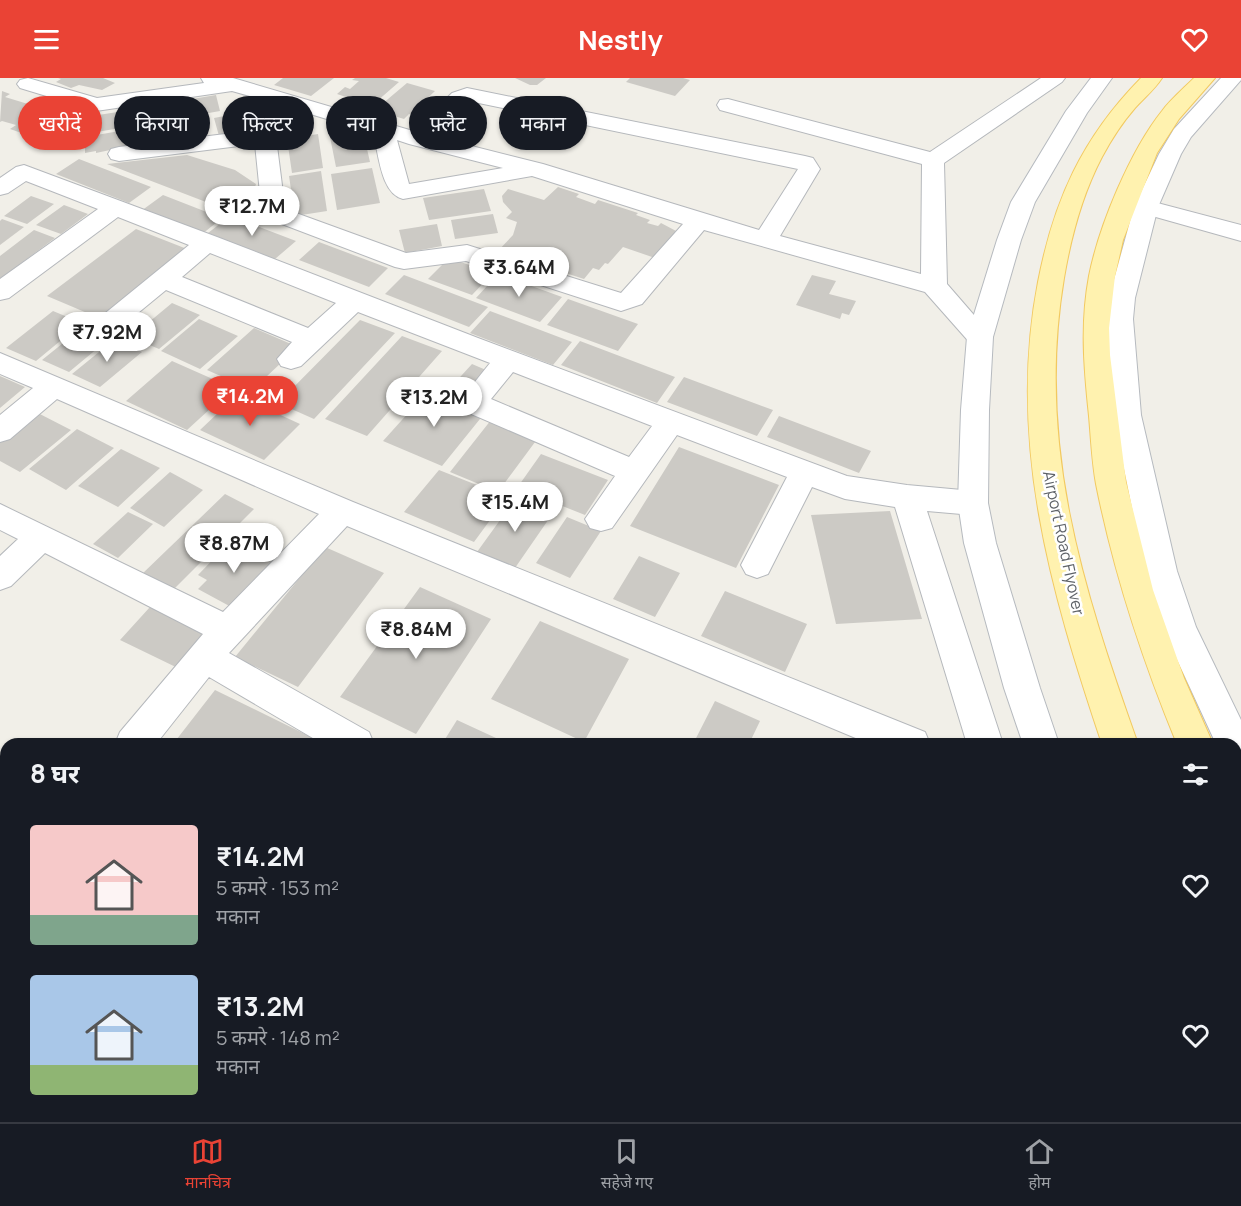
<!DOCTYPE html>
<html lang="hi">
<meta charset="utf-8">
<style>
body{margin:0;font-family:Manrope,"Noto Sans Devanagari",sans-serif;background:#242831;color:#f1f3f6;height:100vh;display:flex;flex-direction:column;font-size:22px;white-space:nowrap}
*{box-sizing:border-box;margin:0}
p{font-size:20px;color:#9ea1a6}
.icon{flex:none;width:33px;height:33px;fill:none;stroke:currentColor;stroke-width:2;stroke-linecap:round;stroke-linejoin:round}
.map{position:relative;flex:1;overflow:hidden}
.details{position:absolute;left:0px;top:660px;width:1242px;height:384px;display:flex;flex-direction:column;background:#171b24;border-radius:18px 18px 0 0;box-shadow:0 2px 4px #0004}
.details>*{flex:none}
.banner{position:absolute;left:18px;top:18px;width:600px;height:54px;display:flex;gap:12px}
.price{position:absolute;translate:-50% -51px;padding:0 14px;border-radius:21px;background:#fff;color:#222;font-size:20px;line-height:39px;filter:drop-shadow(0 2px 3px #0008)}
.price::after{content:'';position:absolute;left:50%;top:36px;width:18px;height:14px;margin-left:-9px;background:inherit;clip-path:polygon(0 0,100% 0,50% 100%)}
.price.on{background:#ea4335;color:#fff}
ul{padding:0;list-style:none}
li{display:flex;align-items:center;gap:18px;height:150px;padding:0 30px}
li span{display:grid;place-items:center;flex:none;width:168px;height:120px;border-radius:6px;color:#555}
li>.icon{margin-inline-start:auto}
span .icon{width:72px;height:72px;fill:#fffc;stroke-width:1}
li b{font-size:26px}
h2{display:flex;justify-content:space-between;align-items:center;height:72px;padding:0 30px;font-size:26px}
.chip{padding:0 21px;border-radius:27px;background:#171b24;box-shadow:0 2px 4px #0004;font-size:21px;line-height:54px}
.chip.on{background:#ea4335;color:#fff}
header{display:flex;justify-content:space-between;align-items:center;height:78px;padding:0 30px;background:#ea4335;color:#fff;font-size:27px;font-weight:700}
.tab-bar{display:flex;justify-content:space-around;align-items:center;height:84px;border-top:2px solid #363941;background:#171b24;font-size:16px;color:#9ea1a6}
.tab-bar a{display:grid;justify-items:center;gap:3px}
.tab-bar .on{color:#ea4335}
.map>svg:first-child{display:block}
</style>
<header><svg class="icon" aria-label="menu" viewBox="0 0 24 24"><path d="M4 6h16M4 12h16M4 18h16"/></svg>Nestly<svg class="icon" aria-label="heart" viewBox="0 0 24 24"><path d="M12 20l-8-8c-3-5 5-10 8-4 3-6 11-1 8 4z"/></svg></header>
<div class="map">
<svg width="1241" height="1044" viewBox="0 0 1241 1044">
<rect width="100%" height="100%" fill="#f1efe8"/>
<!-- building -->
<path fill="#cccac5" d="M58,0H103L115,5L102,12L79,7L71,10L56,4L61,1Z
M283,0H334L311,18L274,7Z
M355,0H386L399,4L368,31L340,24L346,19L337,16L345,9L350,11L359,3L352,2Z
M515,0H546L537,7H530Z
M630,0H683L690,2L675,18L626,4Z
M407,5L435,13L418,29L428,32L420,39L409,36L404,41L375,32Z
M2,13L10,16L5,19L28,26L34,23L51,28L45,32L73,41L47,58L42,56L36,60L10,51L16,47L2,43L0,44Z
M216,17L220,33L147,46L145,29Z
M137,31L138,47L79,57V40Z
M256,32L257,35L271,32L274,40L259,43L261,48L219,58L214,40Z
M205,40L207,54L165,63V61L146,64L144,50Z
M362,49L370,84L336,89L329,54Z
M137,50L138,66L96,75V73L85,75V59Z
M318,56L323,90L292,95L287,61Z
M187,77L235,92L256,106L245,139L107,86Z
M79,81L151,109L129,125L56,96Z
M372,90L380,125L337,132L331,96Z
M321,93L327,133L295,138L289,98Z
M558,109L579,116L576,119L595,126L598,122L638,135L636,137L650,142L647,145L658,148L661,145L678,154L655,180L623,169L608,186L605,185L599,192L593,190L584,201L498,173L513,157L517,144L506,140L512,134L503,124L502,118L508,111L544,122Z
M484,111L491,133L429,142L423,120Z
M163,117L222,140L201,157L141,133Z
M31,118L54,126L27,146L4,138Z
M64,127L88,136L61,156L36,147Z
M493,136L498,155L455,161L451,142Z
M230,138L296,163L275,181L208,155Z
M2,141L24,149L0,167V143Z
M437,146L442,168L405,175L399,152Z
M136,151L187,171L99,240L47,218Z
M34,152L55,160L0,201V178Z
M319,164L388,190L369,209L299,182Z
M449,180L493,195L472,217L428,201Z
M498,196L562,219L540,244L476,220Z
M404,197L488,229L469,249L385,216Z
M812,197L836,203L829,216L856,223L849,237L842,235L840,241L796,227Z
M568,221L638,246L618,273L547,247Z
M172,225L200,237L159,271L131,259Z
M53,233L82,245L36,283L6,270Z
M490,233L572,264L553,287L470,255Z
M199,241L238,258L200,291L161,273Z
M360,242L395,255L314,341L278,325Z
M83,249L110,260L69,294L42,282Z
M254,250L298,269L252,312L207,292Z
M402,258L442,273L367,358L325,341Z
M115,261L142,274L100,309L72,296Z
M580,263L675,299L657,325L561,287Z
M172,283L233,310L187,352L126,323Z
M472,286L493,295L473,318L451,309Z
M0,298L25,309L0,330Z
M684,299L773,332L757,358L667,324Z
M428,313L484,336L442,388L383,363Z
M237,317L300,346L264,382L200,352Z
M34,333L71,352L20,394L0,383V360Z
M779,338L871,373L859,395L767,359Z
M491,342L538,360L498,414L450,394Z
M77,351L114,370L66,412L29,391Z
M679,369L779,407L736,490L630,448Z
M121,371L160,390L118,429L78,408Z
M541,376L608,402L585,437L517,410Z
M439,392L507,419L474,464L404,434Z
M170,394L203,412L164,449L130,430Z
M225,416L254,431L171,514L141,497Z
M516,420L553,435L515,490L477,474Z
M890,433L922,541L836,546L811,437Z
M128,434L153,446L118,480L93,466Z
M567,439L601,453L570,500L536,485Z
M242,465L276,482L233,530L198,511L207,502L198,497L226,468L234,473Z
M325,469L384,495L298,609L235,579Z
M639,478L680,495L655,539L613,521Z
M420,509L491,541L416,656L340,619Z
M725,513L807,546L785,594L701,558Z
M150,529L213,559L184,593L120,562Z
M540,543L629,581L584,664L491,621Z
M215,612L317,662L315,666H173Z
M715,623L760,643L749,666H693Z
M457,642L509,666H442Z"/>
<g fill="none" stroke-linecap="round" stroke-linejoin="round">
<!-- street casing -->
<g stroke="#b5b8bc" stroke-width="2">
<path id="street" d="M28,0L97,20L204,5L201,0H233L413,53L452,15L467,10L805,78L813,80L820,91L780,158L921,196L922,86L720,32L717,27L720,22L728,21L930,74L1041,0H1065L1062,4L944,85L947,206L993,259L989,266L980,268L971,266L925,214L704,152L642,226L621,233L466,183L404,191L395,189L266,140L262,135L255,66L119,83L111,81L108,76L111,71L119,69L259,52L288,29L232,13L96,33L20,10L17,6L20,2ZM466,23H469L798,91L759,152L543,86L432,58ZM307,35L373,55C379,75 380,115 403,121L532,98L683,146L621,215L467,167L406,175L285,131L276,60ZM397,62L409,66L503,90L409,106Z
M24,87L217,159L478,260L847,398L907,407L973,413L984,416L988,425L984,434L973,437L927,433L1003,666H967L895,429L845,421L812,409L768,496L757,500L746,496L741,487L787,399L677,357L612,450L601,453L590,450L585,441L615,398L462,332L458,325L490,285L358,234L301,288L291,291L281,288L277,281L292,264L166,212L121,249L112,252L103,249L99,243L103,237L189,167L118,139L9,220L0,222V201L98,131L26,103L8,115L0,117V100L16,89ZM210,175L336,225L308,250L182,199ZM513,294L652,348L629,379L491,321Z
M1146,122L1241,147V163L1138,134L1134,129L1138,124Z
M0,275L353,424L925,654L930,666H870L347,448L229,575L369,654L374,666H323L209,599L156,666H115L120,654L203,556L45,475L11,508L0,512V478L18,461L0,452V426L223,534L319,436L57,321L10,361L0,364V337L33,310L0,296Z
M0,739L6,741V780L0,778Z
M6,798V843L0,845V800Z
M451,1038H503L506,1044H454Z"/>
</g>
<!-- secondary casing -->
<g stroke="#b6babf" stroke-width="2">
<path id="secondary" d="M1091,0H1112L1087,35L1035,124L1021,162L993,259L989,332L988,425L996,465L1040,610L1059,666H1023L1004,610L964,465L958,425L961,332L967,259L997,162L1011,124L1066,33Z
M1221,0H1241V2L1191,59L1181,76L1158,129L1135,220L1133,241L1141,337L1177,493L1196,549L1241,642V680L1236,682V666H1216L1162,549L1145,493L1113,337L1107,241L1109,220L1134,129L1159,76L1174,51Z
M1152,1038H1198L1201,1044H1155Z"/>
</g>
<!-- primary casing -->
<g stroke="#f2c960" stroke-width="2">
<path id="primary" d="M1141,0H1162C1155,11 1144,20 1135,30C1122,45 1111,62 1102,79C1082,117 1071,159 1064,200C1036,367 1083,511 1138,666H1102C1051,514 1007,364 1038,204C1054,122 1082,60 1141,0Z
M1194,0H1215L1179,41L1157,75L1123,162L1115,198L1109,250L1110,277L1126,404L1153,512L1184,600L1213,666H1177C1142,581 1114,496 1096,406C1092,384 1091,361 1089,338C1084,291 1080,246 1089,198C1099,148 1130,73 1162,33C1171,21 1183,11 1194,0Z
M1236,744L1241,746V793L1236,791Z
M1236,935L1241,937V991L1236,989Z"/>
</g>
<!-- street -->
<use href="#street" fill="#fff" fill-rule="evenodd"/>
<!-- secondary -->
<use href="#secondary" fill="#fff" fill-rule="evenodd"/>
<!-- primary -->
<use href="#primary" fill="#fff2af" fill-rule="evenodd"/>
</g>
<g text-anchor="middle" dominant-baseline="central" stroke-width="5" stroke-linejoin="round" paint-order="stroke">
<!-- street labels -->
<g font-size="16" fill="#5f6368" stroke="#fff">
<text transform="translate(1064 465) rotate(78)">Airport Road Flyover</text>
</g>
</g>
</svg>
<b class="price" style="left:252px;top:159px">₹12.7M</b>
<b class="price" style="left:519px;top:220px">₹3.64M</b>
<b class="price" style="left:107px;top:285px">₹7.92M</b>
<b class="price on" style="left:250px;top:349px">₹14.2M</b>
<b class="price" style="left:434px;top:350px">₹13.2M</b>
<b class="price" style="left:515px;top:455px">₹15.4M</b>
<b class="price" style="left:234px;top:496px">₹8.87M</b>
<b class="price" style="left:416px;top:582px">₹8.84M</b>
<div class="banner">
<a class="chip on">खरीदें</a>
<a class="chip">किराया</a>
<a class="chip">फ़िल्टर</a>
<a class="chip">नया</a>
<a class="chip">फ़्लैट</a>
<a class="chip">मकान</a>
</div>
<section class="details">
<h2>8 घर<svg class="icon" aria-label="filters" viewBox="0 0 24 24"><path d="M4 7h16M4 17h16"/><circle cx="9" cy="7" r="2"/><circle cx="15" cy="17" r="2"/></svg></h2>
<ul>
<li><span style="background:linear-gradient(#f6c9c9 75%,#7fa58c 0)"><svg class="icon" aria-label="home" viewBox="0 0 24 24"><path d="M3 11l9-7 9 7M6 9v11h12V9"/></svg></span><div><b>₹14.2M</b><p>5 कमरे · 153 m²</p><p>मकान</p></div><svg class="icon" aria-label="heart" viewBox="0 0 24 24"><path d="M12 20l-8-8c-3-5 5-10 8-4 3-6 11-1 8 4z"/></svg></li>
<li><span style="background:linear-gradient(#a9c7e8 75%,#8fb573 0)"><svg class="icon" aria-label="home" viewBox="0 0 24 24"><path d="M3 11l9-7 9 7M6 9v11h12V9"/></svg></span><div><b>₹13.2M</b><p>5 कमरे · 148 m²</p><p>मकान</p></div><svg class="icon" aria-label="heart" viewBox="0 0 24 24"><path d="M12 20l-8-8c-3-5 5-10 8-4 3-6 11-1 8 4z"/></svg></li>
</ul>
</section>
</div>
<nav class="tab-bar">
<a class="on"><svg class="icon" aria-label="map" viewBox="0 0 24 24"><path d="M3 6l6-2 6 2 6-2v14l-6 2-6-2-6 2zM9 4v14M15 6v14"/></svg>मानचित्र</a>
<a><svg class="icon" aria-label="saved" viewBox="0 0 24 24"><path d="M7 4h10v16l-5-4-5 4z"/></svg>सहेजे गए</a>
<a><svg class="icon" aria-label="home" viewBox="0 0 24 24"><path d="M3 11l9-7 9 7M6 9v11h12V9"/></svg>होम</a>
</nav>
